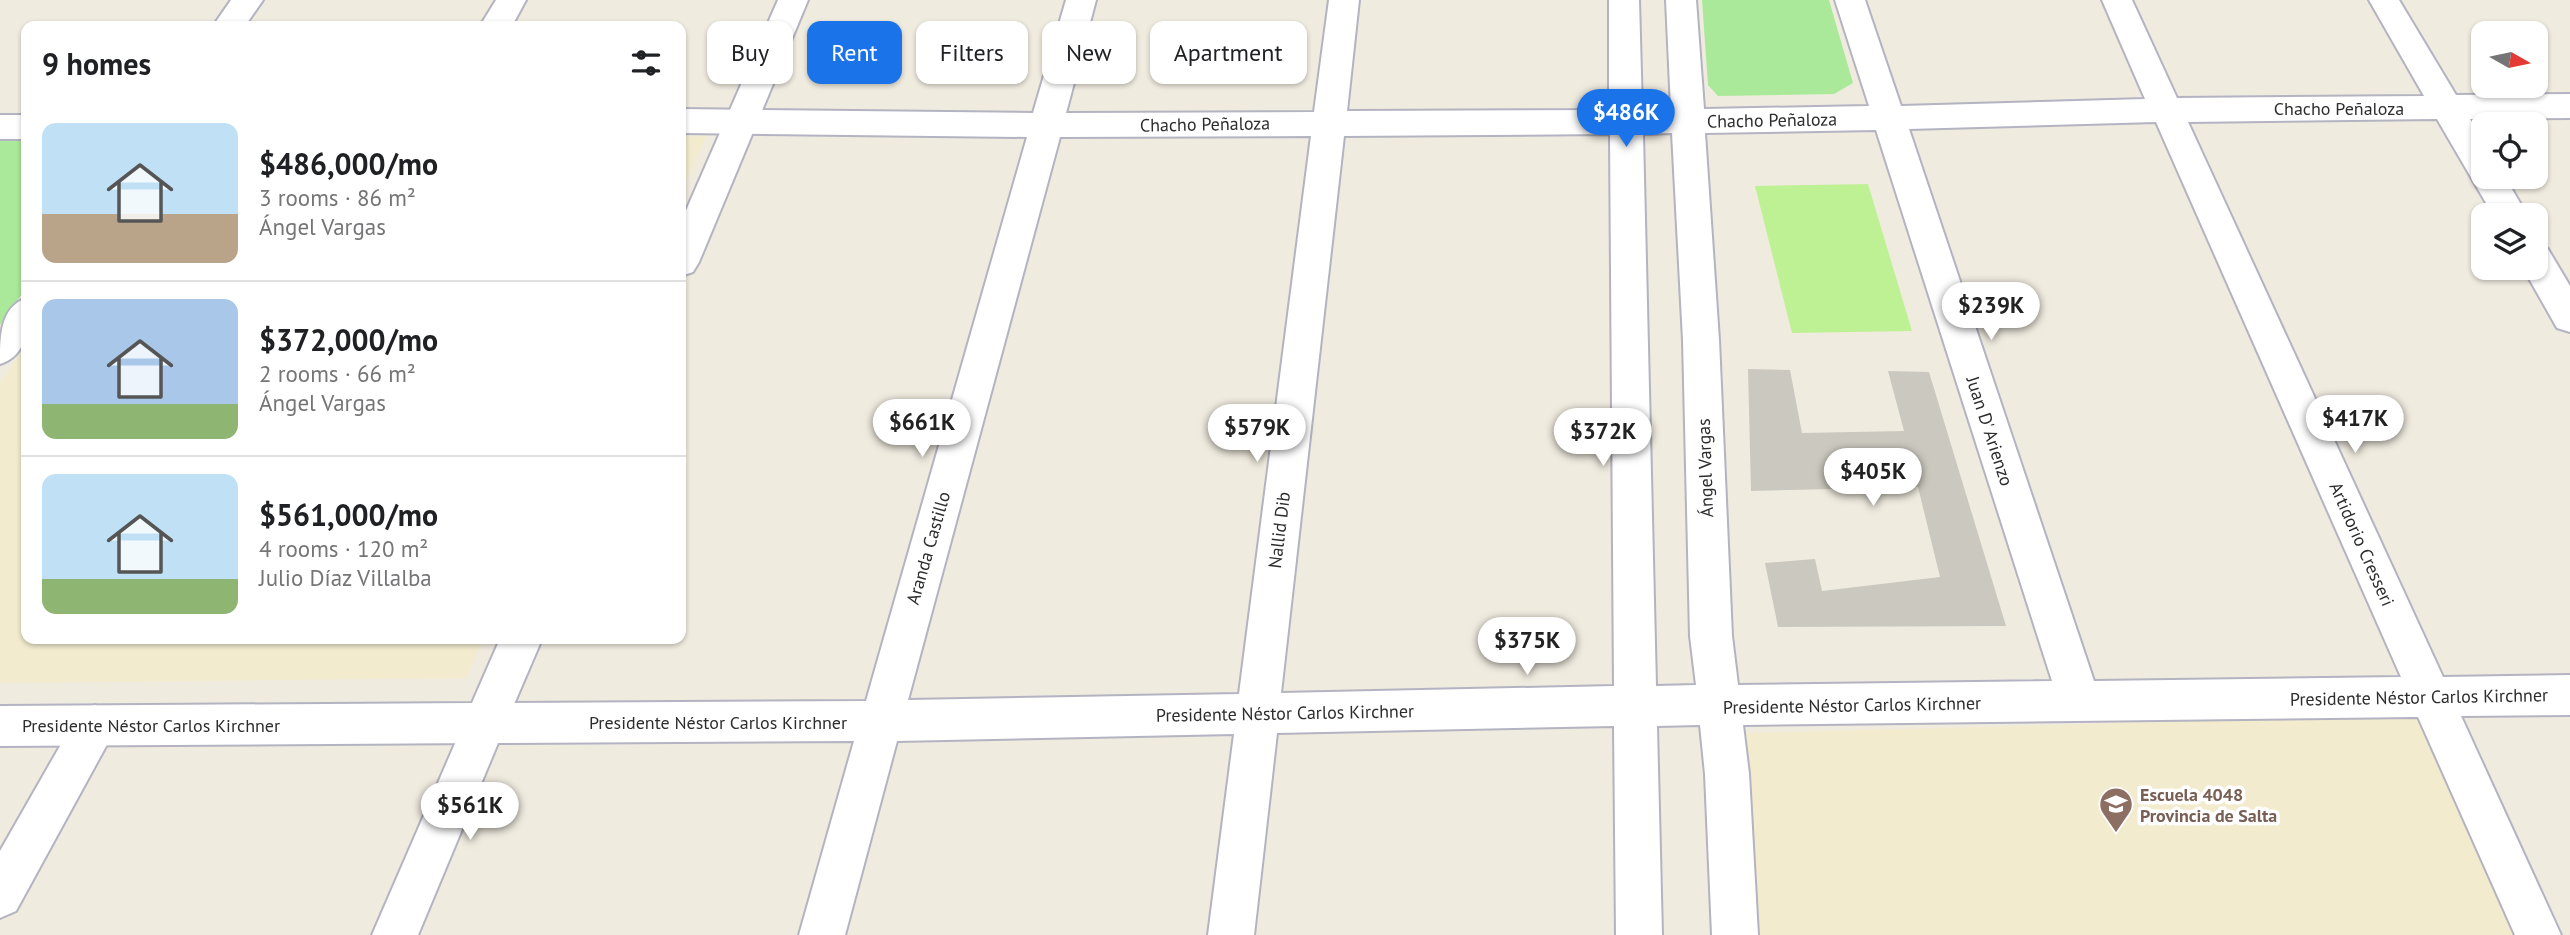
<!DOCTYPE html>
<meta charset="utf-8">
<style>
body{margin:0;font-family:"PT Sans",sans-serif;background:#f6f6f6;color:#202124;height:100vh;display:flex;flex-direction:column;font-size:26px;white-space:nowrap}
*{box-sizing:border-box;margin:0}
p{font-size:23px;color:#757577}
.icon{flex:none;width:38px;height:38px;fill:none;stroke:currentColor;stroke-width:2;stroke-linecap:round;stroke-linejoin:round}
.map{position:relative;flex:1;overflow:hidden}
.side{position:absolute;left:21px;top:21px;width:665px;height:623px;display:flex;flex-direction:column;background:#fff;border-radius:14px;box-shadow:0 2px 5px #0004}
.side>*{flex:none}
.guide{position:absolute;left:707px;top:21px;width:665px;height:63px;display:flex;gap:14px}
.needle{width:46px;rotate:99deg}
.buttons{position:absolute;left:2471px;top:21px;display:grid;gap:14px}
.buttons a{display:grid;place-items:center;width:77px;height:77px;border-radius:14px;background:#fff;box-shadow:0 2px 5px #0004;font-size:35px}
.price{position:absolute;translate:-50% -60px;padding:0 16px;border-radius:24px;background:#fff;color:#222;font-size:23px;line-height:46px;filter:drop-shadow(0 2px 4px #0008)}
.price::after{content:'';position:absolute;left:50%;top:42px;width:21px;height:16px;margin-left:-10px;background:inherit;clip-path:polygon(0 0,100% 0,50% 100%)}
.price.current{background:#1a73e8;color:#fff}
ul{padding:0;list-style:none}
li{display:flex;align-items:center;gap:21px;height:175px;padding:0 21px}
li+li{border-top:2px solid #e0e0e0}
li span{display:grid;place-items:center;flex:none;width:196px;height:140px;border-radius:14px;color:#555}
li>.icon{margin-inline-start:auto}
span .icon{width:84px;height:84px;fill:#fffc;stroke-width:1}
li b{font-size:30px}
h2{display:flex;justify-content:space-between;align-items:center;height:84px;padding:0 21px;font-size:30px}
.tag{padding:0 24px;border-radius:14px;background:#fff;box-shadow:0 2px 5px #0004;font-size:24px;line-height:63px}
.tag.current{background:#1a73e8;color:#fff}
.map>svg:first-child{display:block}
</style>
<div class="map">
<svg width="2570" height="935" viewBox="0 0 2570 935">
<rect width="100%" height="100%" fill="#f0ebdf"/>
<!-- education -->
<path fill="#f2ebce" d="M706,136L681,194V137Z
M26,345V639H483L466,678L0,683V383Z
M2428,715L2523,935H1760L1746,733Z"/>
<!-- green -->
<path fill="#aae999" d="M1702,0H1829L1853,83L1834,94L1718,96L1708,85Z
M0,141H26V288L0,325Z"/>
<!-- pitch -->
<path fill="#bef194" d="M1868,184L1912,331L1792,333L1755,186Z"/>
<!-- building -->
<path fill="#cbc8bf" d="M1748,369L1790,370L1802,433L1904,431L1888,371L1929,372L2006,626L1778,627L1765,563L1815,559L1822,591L1940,577L1918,487L1751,491Z"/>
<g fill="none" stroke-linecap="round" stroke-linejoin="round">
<!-- minor casing -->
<g stroke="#b3b3c2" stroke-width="4">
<path id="minor" d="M231,0H263L245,26H213Z
M496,0H526L512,26H480Z
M1066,0H1096L1066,113L1314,112L1329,0H1359L1347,111L1609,110V0H1639L1642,110L1671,109L1666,0H1696L1704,109L1869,106L1835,0H1865L1901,106L2145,99L2102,0H2132L2177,98L2424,96L2369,0H2399L2456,95L2570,94V118L2470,119L2483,141V177H2505L2527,215H2493L2437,119L2188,122L2443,677L2570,675V715L2461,716L2561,935H2515L2418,717L1743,725L1749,774L1758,935H1712L1705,774L1700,725L1657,726L1662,935H1616L1614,726L1277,733L1254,935H1208L1234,734L897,741L845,935H799L854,741L498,743L418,935H372L470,709L485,703L866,701L1027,137L681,133V109L1033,113ZM2156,122L2401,677L2094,681L1909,129ZM1876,130L2052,681L1738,685L1732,636L1719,340L1705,133ZM1672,133L1683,340L1690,636L1696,685L1656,686L1643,134ZM1610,134L1614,686L1281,693L1344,136ZM1311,136L1239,694L908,700L1060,137Z
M0,115H26V139H0Z
M2536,245L2548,249L2570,286V332L2557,328L2523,268H2536Z
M26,298C27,325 30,354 0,364C0,336 0,308 26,298Z
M95,705L110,711L116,725L110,739L16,911L0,918V851L80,711Z"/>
</g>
<!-- tertiary casing -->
<g stroke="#b3b3c2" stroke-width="4">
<path id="tertiary" d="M778,0H808L699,262L693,272L681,276V222Z
M500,639H542L500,737L485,743L0,746V706L472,703Z"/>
</g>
<!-- minor -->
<use href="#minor" fill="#fff" fill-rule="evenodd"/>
<!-- tertiary -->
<use href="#tertiary" fill="#fff" fill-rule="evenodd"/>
</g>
<!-- icons -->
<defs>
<g id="school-pin" transform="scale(1.75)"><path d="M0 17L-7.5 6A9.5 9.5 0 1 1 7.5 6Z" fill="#8d6e63" stroke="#fff"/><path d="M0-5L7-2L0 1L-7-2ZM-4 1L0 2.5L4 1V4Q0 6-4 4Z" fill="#fff"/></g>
</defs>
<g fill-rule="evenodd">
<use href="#school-pin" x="2116" y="804"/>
</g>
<g text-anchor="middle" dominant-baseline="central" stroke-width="7" stroke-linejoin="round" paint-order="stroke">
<!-- street labels -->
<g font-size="18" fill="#2d2d2d" stroke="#fff">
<text x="2339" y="108">Chacho Peñaloza</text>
<text transform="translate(1772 120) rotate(-1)">Chacho Peñaloza</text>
<text transform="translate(1205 124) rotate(-1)">Chacho Peñaloza</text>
<text transform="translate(1990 431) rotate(72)">Juan D' Arienzo</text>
<text transform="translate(1705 468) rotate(-92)">Ángel Vargas</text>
<text transform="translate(1279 530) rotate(-83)">Nallid Dib</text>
<text transform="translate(2362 544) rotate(66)">Artidorio Cresseri</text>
<text transform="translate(928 548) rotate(-74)">Aranda Castillo</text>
<text transform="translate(2419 697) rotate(-1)">Presidente Néstor Carlos Kirchner</text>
<text transform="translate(1852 705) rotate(-1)">Presidente Néstor Carlos Kirchner</text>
<text transform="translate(1285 713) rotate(-1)">Presidente Néstor Carlos Kirchner</text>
<text x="718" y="722">Presidente Néstor Carlos Kirchner</text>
<text x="151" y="725">Presidente Néstor Carlos Kirchner</text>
</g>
<!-- education labels -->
<g font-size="18" font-weight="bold" fill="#785e54" stroke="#fff" text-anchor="start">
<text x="2140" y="794">Escuela 4048<tspan x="2140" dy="21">Provincia de Salta</tspan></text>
</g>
</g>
</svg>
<div class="buttons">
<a><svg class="needle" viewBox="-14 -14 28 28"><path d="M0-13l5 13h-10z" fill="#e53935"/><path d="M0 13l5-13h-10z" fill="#757577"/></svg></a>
<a><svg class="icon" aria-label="locate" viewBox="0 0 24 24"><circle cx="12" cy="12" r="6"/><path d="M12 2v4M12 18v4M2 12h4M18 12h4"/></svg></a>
<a><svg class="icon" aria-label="layers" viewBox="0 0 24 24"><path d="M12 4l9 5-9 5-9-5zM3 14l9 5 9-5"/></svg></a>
</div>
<b class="price current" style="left:1626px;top:149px">$486K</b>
<b class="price" style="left:1991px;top:342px">$239K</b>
<b class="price" style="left:2355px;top:455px">$417K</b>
<b class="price" style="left:922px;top:459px">$661K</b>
<b class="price" style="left:1257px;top:464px">$579K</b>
<b class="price" style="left:1603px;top:468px">$372K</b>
<b class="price" style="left:1873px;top:508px">$405K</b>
<b class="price" style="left:1527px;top:677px">$375K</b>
<b class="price" style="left:470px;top:842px">$561K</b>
<div class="guide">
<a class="tag">Buy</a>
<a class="tag current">Rent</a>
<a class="tag">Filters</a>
<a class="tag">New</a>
<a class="tag">Apartment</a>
</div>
<section class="side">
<h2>9 homes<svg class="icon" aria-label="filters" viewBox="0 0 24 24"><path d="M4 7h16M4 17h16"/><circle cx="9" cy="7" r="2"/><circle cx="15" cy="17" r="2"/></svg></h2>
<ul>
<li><span style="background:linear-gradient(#bfe0f5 65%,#b9a48a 0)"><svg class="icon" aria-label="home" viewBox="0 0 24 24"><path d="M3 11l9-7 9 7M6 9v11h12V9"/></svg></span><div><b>$486,000/mo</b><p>3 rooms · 86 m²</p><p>Ángel Vargas</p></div></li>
<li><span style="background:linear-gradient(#a9c7e8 75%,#8fb573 0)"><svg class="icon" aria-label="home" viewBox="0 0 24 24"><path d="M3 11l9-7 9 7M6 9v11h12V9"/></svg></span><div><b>$372,000/mo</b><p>2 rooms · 66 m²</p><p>Ángel Vargas</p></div></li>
<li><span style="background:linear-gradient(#bfe0f5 75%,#8fb573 0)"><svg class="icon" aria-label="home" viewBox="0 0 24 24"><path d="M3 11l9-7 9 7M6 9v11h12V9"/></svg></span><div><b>$561,000/mo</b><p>4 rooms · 120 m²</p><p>Julio Díaz Villalba</p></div></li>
</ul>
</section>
</div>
